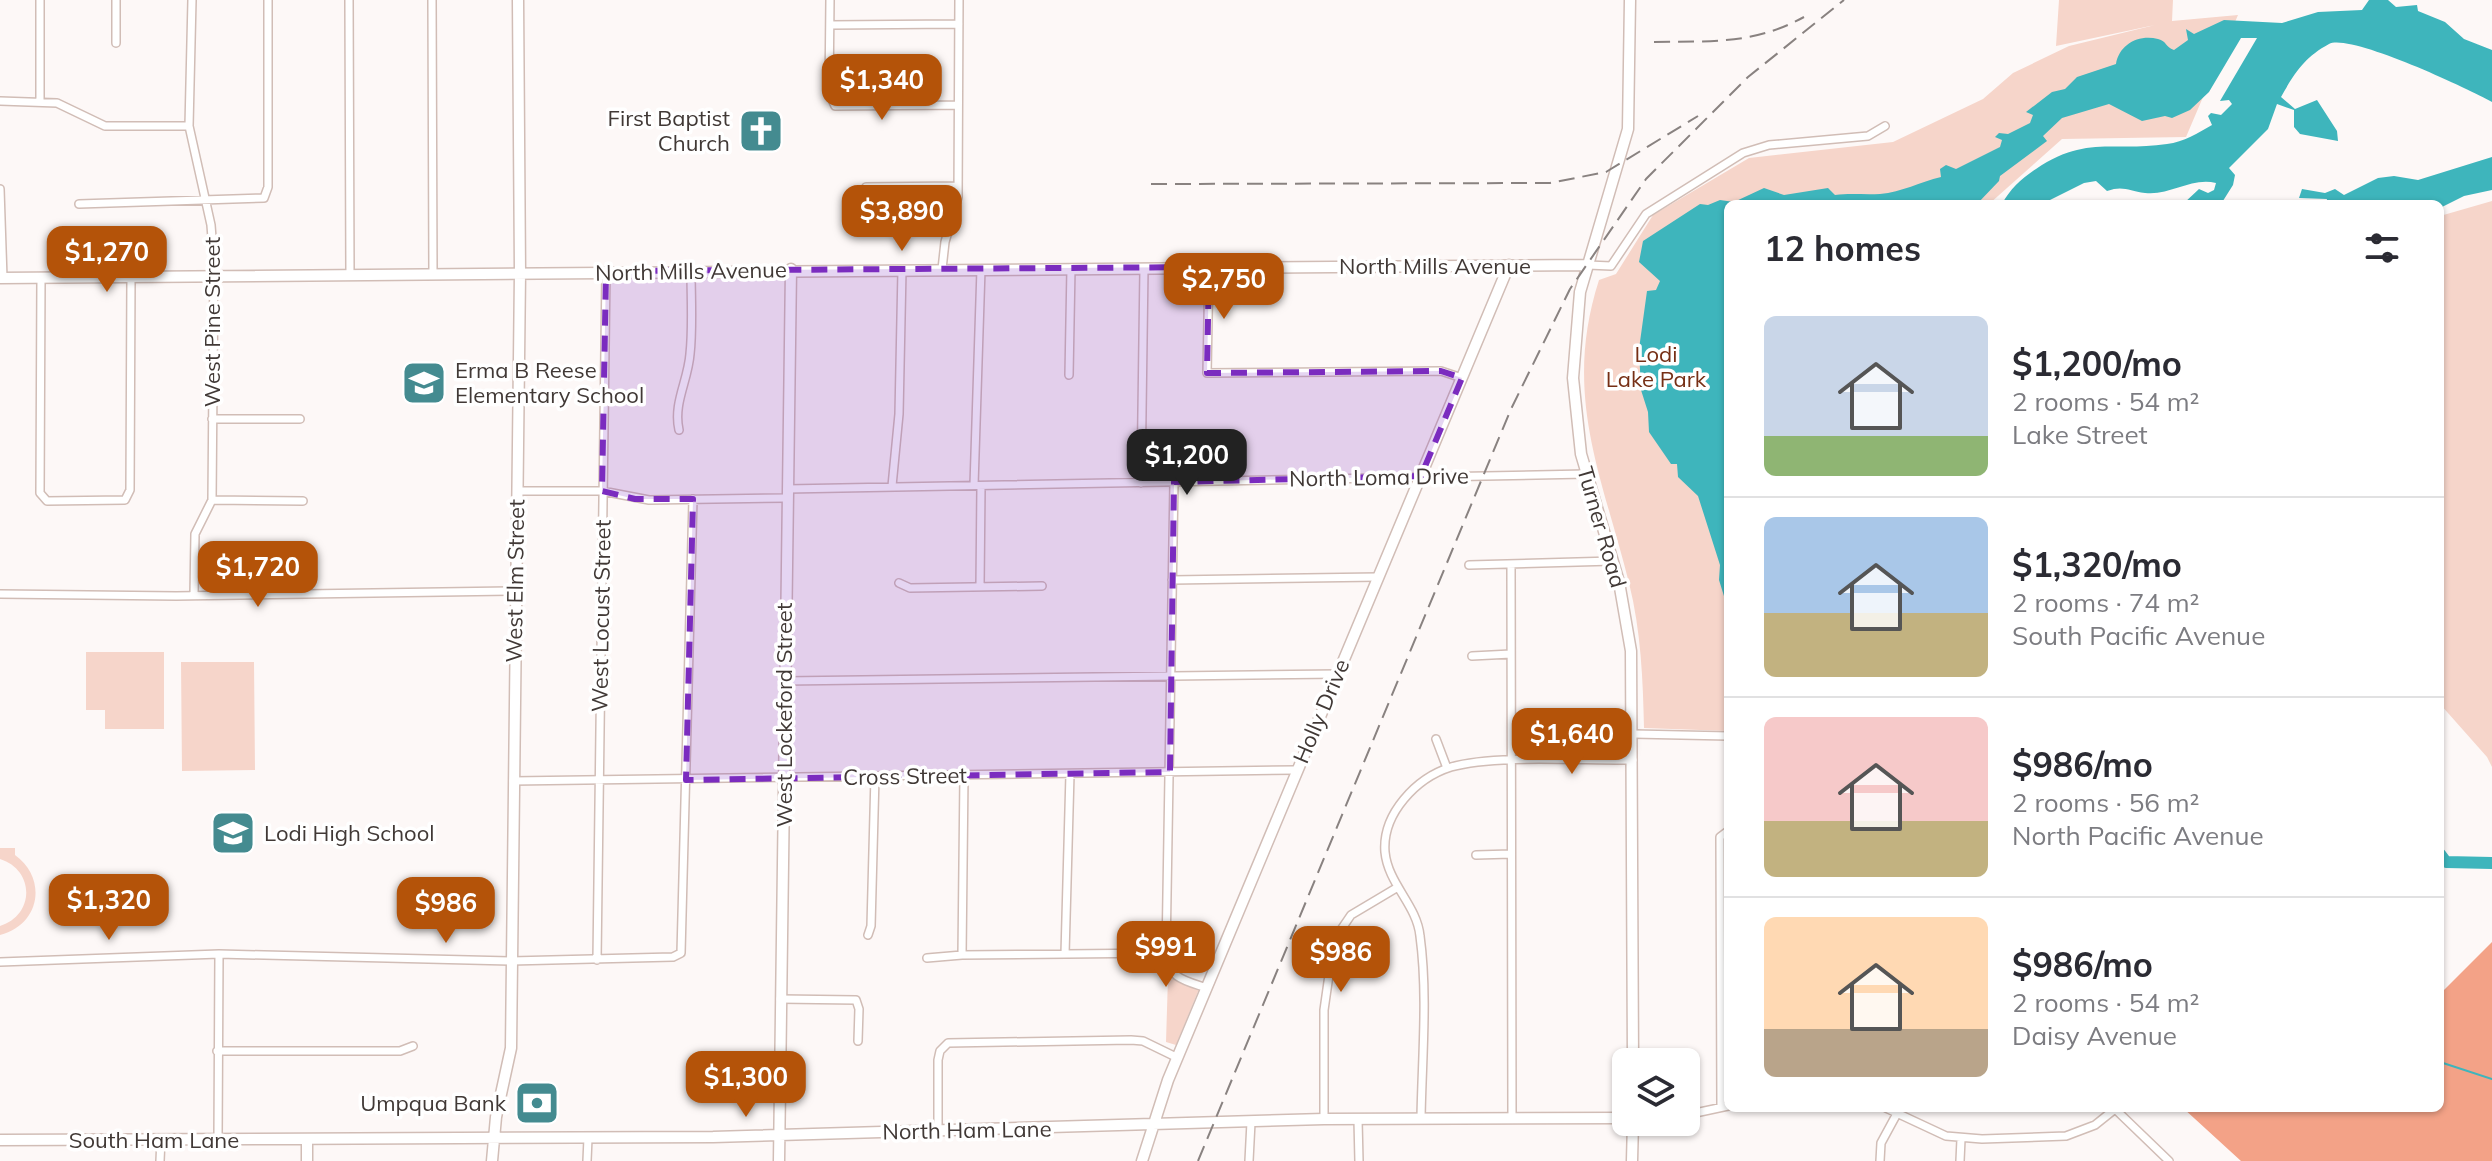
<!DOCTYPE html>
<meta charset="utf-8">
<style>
body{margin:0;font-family:Mulish,sans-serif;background:#f7f7f7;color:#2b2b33;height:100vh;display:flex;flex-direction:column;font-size:30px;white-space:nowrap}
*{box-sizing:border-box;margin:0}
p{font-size:26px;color:#7c7c81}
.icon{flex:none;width:44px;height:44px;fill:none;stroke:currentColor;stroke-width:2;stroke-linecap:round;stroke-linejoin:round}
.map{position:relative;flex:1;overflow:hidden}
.sheet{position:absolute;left:1724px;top:200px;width:720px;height:912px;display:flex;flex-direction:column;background:#fff;border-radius:12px;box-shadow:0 2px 6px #0004}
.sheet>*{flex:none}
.buttons{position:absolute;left:1612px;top:1048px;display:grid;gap:16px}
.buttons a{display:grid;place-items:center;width:88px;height:88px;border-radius:12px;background:#fff;box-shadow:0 2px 6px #0004;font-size:40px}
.price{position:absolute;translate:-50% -68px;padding:0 18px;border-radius:16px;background:#b45309;color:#fff;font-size:26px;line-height:52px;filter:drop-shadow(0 2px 4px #0008)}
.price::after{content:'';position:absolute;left:50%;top:48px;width:24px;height:18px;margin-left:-12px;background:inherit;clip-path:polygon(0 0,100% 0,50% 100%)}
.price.active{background:#222;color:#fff}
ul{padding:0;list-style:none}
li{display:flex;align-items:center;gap:24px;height:200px;padding:0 40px}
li+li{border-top:2px solid #e1e1e2}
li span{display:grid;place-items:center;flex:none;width:224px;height:160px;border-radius:12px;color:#555}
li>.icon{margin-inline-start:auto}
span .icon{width:96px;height:96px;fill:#fffc;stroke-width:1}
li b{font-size:34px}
h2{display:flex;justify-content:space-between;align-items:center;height:96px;padding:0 40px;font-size:34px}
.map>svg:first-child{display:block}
</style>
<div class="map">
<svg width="2492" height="1161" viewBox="0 0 2492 1161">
<rect width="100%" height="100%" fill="#fdf8f7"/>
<!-- green -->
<path fill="#f6d5ca" d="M2059,0H2173L2172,21L2238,15L2186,137L2062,139L1989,204H1728V731L1644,728C1643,680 1641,631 1629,583C1602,475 1562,395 1599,280L1616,274L1653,215L1749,158L1893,142L1983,99L2013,73L2069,46L2155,25L2056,46Z
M2492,201V767L2487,757L2440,704V216Z
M86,652H164V729H105V710H86Z
M181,662H254L255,770L182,771Z
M0,848H15V855C48,879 40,925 0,935V926C35,915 35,870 0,859Z
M1168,977L1199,989L1176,1045L1166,1042Z"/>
<!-- forest -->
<path fill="#f3a287" d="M2492,942V1161H2241L2183,1108H2440V994Z"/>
<!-- water -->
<path fill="#3eb5bc" d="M2369,0H2388L2396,7L2417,5L2418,11L2445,22L2464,39L2492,50V102C2465,87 2349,33 2329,44C2305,57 2295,72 2281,97L2295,109L2317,100L2337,131L2338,141L2300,134L2294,127V110L2277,104L2268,129L2229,168L2235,175L2233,185L2221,204H2183L2199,189L2208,193L2214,190L2216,183C2191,177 2170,196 2145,193C2129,191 2123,185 2107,191L2096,181L2084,183L2042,204H2002C2010,189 2022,178 2036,169C2085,135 2114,152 2167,144C2184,142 2198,133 2212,125L2208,116L2211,113L2221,115L2232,104L2229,100L2220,101L2257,38H2241L2209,92L2190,110L2172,118L2165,116L2142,121L2109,104L2062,118L2043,136L2047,141L2000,176L1999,181L1977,204H1728V609L1719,580L1720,565L1698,496L1678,477L1677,464H1671L1649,432L1648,412L1641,390L1639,349L1647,291L1656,290L1660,281L1639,262L1643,241L1700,204L1708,205L1720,200L1734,202L1764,188L1784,195L1828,188L1835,195C1851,193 1864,195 1880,194C1902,192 1920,182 1941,177L1940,169L1946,165L1956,169L2000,147L2002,140L1995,137L1999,133L2008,134L2030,123L2033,115L2026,112L2052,92L2065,89L2077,77L2116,64C2119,45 2138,34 2158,39C2167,41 2165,47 2174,50L2188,40L2186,29L2194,34L2224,20L2282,23L2318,12L2362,10Z
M2492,157V190L2464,196L2440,208V204H2326L2327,199L2299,198L2302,189L2325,193L2335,189L2344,195L2378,178L2394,176L2418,180Z"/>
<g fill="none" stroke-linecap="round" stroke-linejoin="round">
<!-- stream -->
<path stroke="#3eb5bc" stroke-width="2" d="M2440,1062L2492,1079"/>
<!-- river -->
<path stroke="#3eb5bc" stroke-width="12" d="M2440,854L2446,862L2492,863"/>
<!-- street casing -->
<g stroke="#d1bdb6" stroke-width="10">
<path id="street" d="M192,0L189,126L211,225L214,264L212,500L195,534L194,595
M349,0L350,275
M432,0L433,274
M830,0L829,93L835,106L958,105
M830,25L959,24
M116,43V0
M0,101L57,103L105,126H189
M40,101V0
M866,187L958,186
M0,189L3,278
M79,204L264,198L268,187V0
M1588,265L1611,266L1646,214L1743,153L1769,145L1868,136L1885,126
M1209,267L1207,373L1441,371L1462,378
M942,269L945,242L958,197L959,0
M41,278L40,493L47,501L125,500L130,490L131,277
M1069,375L1071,268
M212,419H300
M679,430C673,403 688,381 690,354C693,327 691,298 691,270
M1174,482L1166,953C1168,979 1186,981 1207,988
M1141,483L1144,268
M974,485L981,269
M892,486L899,414L902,270
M787,489L1586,474
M517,491H602L649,500L787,498
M212,500L303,501
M1511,564L1512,1118
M1469,565L1613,561
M1172,580L1378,577
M899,583L910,588L1042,586
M980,587L981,486
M0,594L176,596L516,591
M1472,656L1511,654
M785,681L1338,674
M1634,734L1728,736
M1436,739L1447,768
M513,781L1296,770
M1476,855L1511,854
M868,935L871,926L875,776
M1065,954L1070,774
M962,955L964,775
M927,958L962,955L1166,953
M597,960L606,271
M0,962L219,954L511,961L673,957L681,953L693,499
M780,999L856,1000L859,1009L858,1041
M217,1051H400L413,1046
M1721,1106L1720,837L1728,831
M1886,1108L1946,1136L1982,1139L2066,1136L2095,1125L2115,1109
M2114,1108L2169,1161
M1686,1115L1728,1106
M1421,1118C1422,1058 1428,995 1420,936C1417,905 1388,884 1385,852C1382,814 1416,778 1451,767C1496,754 1584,761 1633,760
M1324,1119V1010L1334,940L1351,915L1398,887
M1358,1120L1359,1161
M938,1130V1060L940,1051L948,1043L1131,1040L1143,1041L1178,1058
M218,1139L219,954
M160,1161L161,1139
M587,1161L588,1138
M1249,1161L1251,1122
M1880,1161L1881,1143L1900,1108
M1960,1161L1961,1139"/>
</g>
<!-- secondary casing -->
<g stroke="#d1bdb6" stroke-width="13">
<path id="secondary" d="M1630,0L1628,129L1580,292L1573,378L1581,454L1619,582L1631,651L1633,1062
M0,278L1588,265
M0,1140L713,1137L1324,1119L1626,1118
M307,1161V1140
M492,1161L496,1117L511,1048L520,273L518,0
M779,1161L791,269
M1142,1161L1168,1080L1509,265
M1632,1161L1633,1122"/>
</g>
<!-- street -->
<use href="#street" stroke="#fff" stroke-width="7"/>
<!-- secondary -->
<use href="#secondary" stroke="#fff" stroke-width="10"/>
<!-- rail -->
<path stroke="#898280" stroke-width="2" stroke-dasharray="16 8" stroke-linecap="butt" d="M1654,42C1710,41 1753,45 1804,17
M1151,184L1550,183L1606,172L1698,116
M1198,1161L1511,409L1570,289L1646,179L1748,77L1844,0"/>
</g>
<!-- marked area -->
<path fill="#7b2cbf" fill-opacity="0.2" stroke="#7b2cbf" stroke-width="6" stroke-dasharray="16 10" stroke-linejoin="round" d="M1209,267L1207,373L1441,371L1462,378L1421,476L1174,482L1170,772L686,780L693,499H635L602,491L606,271Z"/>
<!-- icons -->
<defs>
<g id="church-square" transform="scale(2.3)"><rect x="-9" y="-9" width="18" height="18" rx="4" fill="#448b90" stroke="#fff"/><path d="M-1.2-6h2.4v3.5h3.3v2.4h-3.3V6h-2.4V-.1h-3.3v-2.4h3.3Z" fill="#fff"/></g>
<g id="school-square" transform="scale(2.3)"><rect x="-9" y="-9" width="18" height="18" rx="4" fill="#448b90" stroke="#fff"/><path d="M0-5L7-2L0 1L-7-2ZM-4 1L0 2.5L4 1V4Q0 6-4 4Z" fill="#fff"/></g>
<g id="bank-square" transform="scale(2.3)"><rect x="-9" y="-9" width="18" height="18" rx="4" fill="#448b90" stroke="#fff"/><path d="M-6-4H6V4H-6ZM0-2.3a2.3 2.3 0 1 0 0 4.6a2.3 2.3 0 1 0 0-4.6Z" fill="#fff"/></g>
</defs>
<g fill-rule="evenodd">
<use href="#church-square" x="761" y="131"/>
<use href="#school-square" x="424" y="383"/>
<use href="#school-square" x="233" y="833"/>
<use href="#bank-square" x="537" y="1103"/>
</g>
<g text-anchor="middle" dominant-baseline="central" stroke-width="7" stroke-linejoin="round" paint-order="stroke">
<!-- poi labels -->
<g font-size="22" fill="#413936" stroke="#fff" text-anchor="end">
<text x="730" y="118">First Baptist<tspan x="730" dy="25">Church</tspan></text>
<text x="455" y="370" text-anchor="start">Erma B Reese<tspan x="455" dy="25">Elementary School</tspan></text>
<text x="264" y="833" text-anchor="start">Lodi High School</text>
<text x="506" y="1103">Umpqua Bank</text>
</g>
<!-- street labels -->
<g font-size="22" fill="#413936" stroke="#fff">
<text x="1435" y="266">North Mills Avenue</text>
<text transform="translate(691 271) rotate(-1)">North Mills Avenue</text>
<text transform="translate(212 322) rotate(-90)">West Pine Street</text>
<text transform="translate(1379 477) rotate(-1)">North Loma Drive</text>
<text transform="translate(1602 527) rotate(74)">Turner Road</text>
<text transform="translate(515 581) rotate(-89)">West Elm Street</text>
<text transform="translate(601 616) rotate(-89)">West Locust Street</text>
<text transform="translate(1321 711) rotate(-67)">Holly Drive</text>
<text transform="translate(784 715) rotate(-90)">West Lockeford Street</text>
<text transform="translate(905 776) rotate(-1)">Cross Street</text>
<text transform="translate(967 1130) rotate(-1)">North Ham Lane</text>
<text x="154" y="1140">South Ham Lane</text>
</g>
<!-- park labels -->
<g font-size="22" fill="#762f15" stroke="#fff">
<text x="1656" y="354">Lodi<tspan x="1656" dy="25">Lake Park</tspan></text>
</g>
</g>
</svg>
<div class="buttons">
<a><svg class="icon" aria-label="layers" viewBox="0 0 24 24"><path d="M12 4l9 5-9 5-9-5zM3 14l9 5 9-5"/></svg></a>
</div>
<b class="price" style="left:882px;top:122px">$1,340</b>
<b class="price" style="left:902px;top:253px">$3,890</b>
<b class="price" style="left:107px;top:294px">$1,270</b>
<b class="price" style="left:1224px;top:321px">$2,750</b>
<b class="price active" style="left:1187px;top:497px">$1,200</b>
<b class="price" style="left:258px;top:609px">$1,720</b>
<b class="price" style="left:1572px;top:776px">$1,640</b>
<b class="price" style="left:109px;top:942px">$1,320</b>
<b class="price" style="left:446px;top:945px">$986</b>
<b class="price" style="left:1166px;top:989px">$991</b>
<b class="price" style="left:1341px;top:994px">$986</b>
<b class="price" style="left:746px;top:1119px">$1,300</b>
<section class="sheet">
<h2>12 homes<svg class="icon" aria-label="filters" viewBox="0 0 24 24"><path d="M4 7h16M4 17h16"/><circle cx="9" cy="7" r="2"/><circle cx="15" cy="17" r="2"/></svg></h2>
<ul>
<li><span style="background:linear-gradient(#c9d6e8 75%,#8fb573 0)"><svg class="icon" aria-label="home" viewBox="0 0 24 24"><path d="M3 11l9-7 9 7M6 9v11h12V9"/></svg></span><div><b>$1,200/mo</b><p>2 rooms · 54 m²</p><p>Lake Street</p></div></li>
<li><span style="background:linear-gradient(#a9c7e8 60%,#c2b280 0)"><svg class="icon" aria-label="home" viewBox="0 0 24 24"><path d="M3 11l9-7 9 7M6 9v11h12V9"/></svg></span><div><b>$1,320/mo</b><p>2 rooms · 74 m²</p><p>South Pacific Avenue</p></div></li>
<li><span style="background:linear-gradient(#f6c9c9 65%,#c2b280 0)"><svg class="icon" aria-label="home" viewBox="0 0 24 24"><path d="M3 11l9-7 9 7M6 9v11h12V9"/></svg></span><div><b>$986/mo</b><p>2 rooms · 56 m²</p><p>North Pacific Avenue</p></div></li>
<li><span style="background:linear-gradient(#ffd9b3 70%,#b9a48a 0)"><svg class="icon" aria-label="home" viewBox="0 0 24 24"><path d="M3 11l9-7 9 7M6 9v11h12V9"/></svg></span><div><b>$986/mo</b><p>2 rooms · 54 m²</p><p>Daisy Avenue</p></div></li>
</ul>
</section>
</div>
